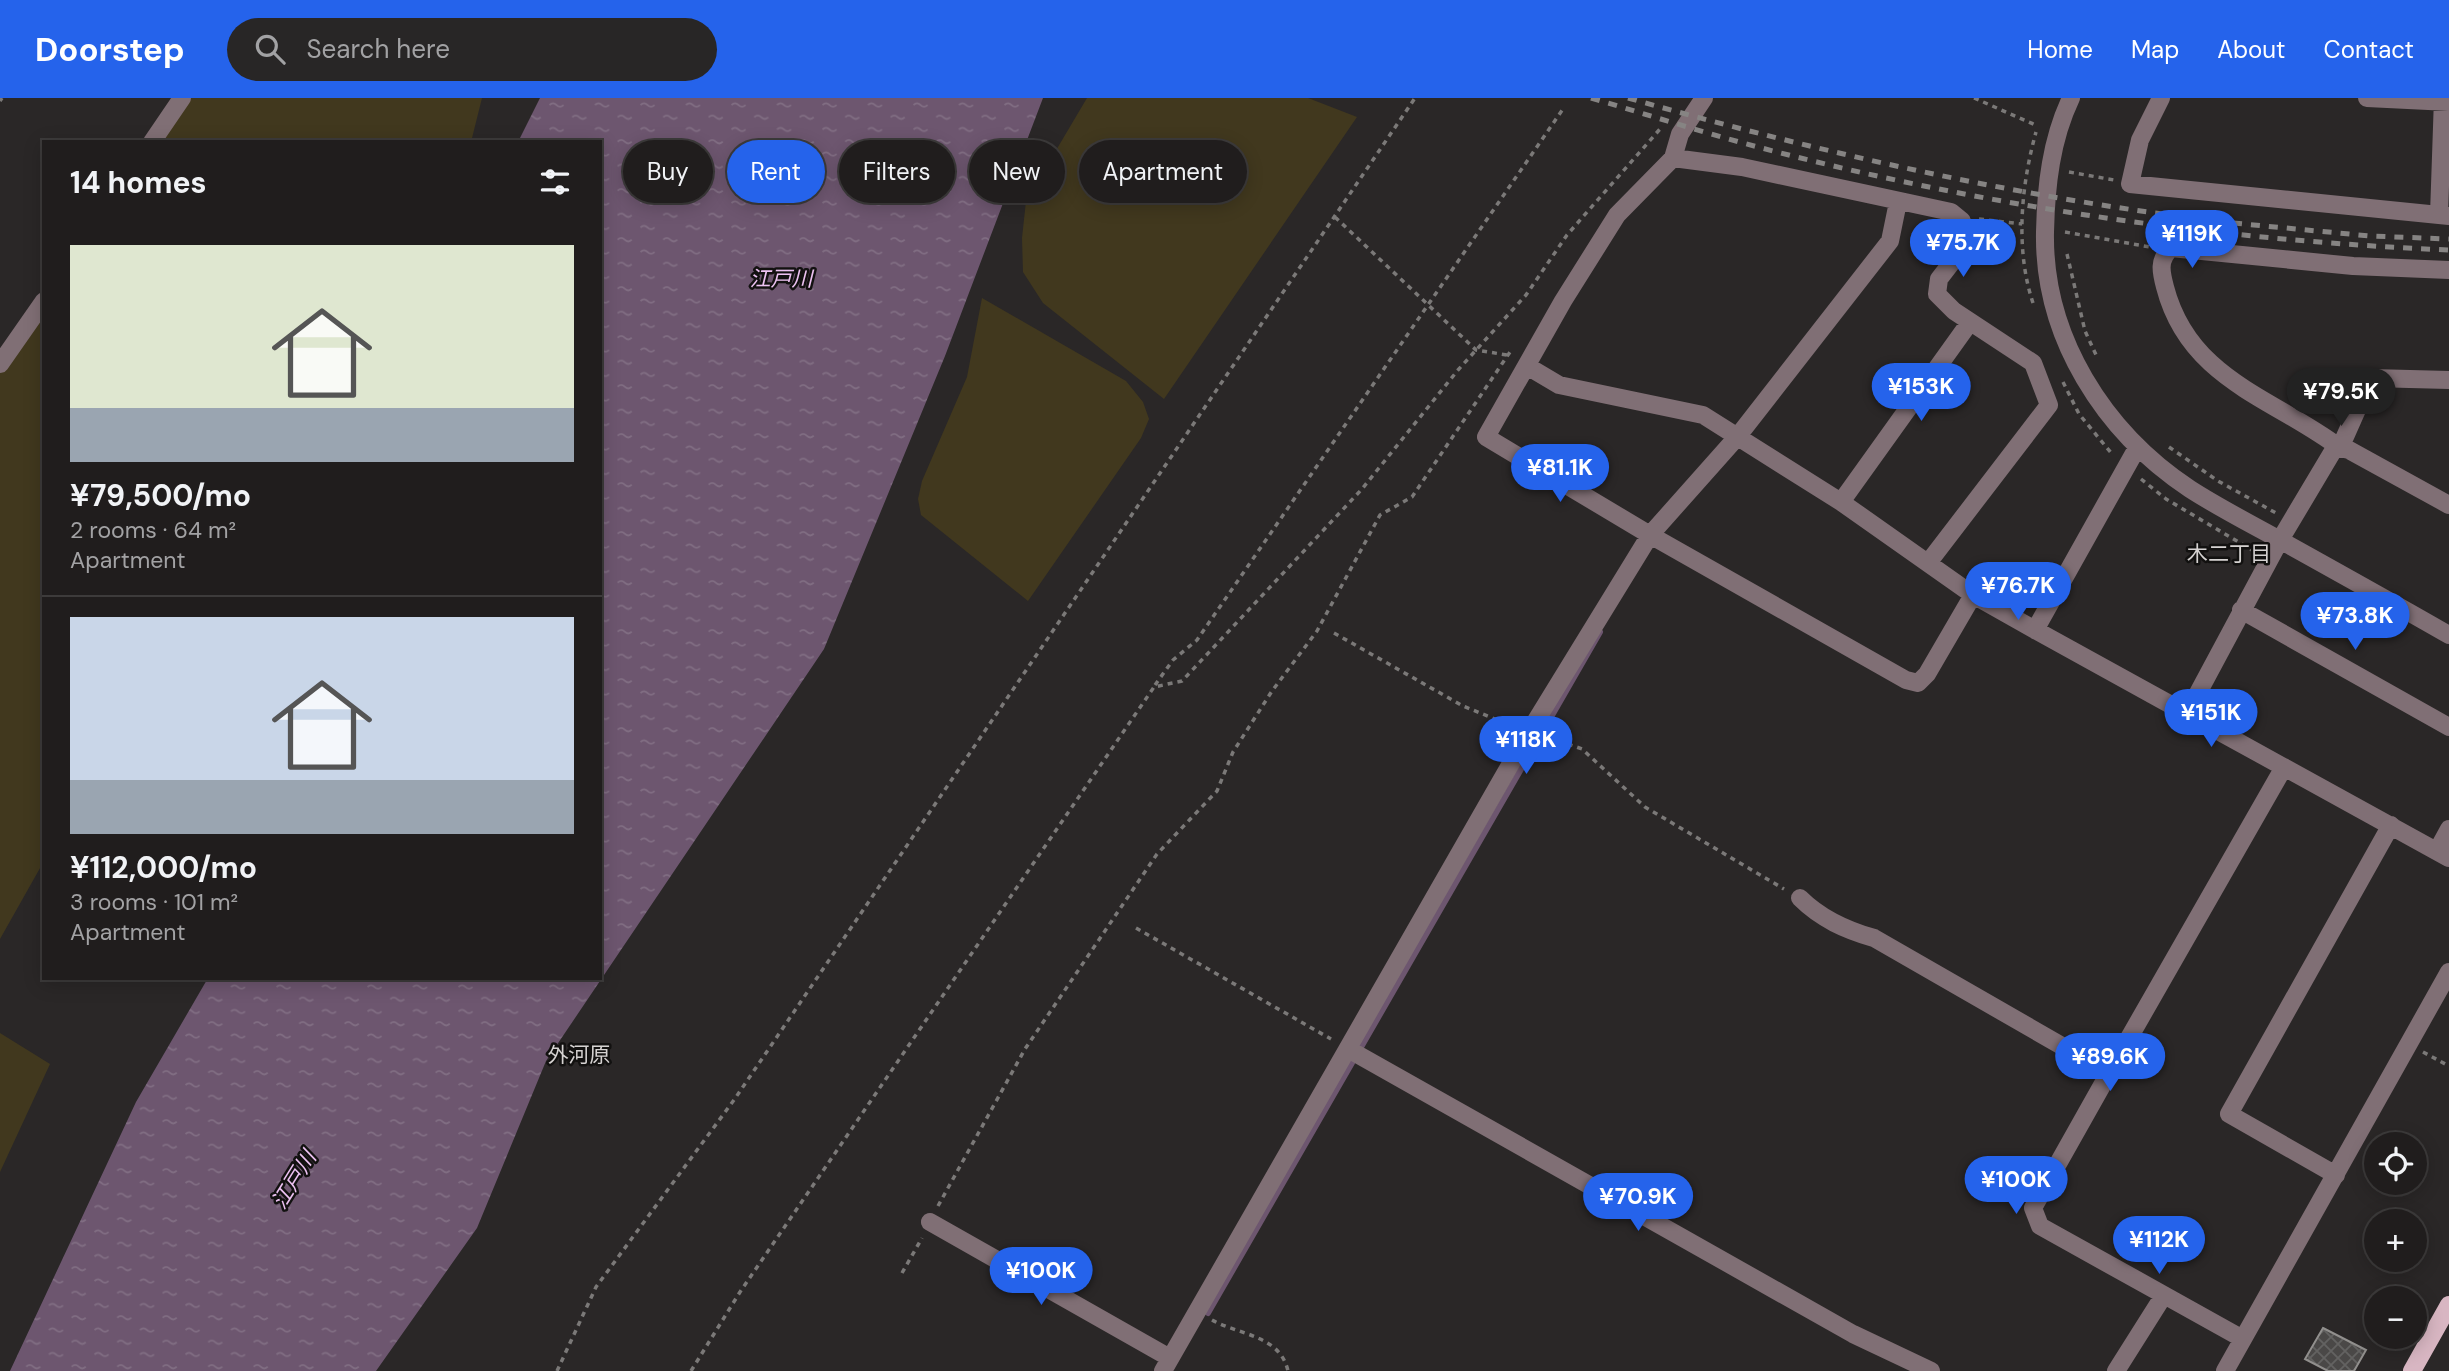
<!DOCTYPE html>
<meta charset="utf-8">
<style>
body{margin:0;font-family:"DM Sans","Noto Sans JP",sans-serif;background:#282626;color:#f1f3f6;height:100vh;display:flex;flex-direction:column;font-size:26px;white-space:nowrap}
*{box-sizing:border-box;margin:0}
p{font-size:23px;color:#a2a2a4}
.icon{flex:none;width:38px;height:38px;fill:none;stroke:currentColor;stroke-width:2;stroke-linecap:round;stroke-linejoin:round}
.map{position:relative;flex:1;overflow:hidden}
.drawer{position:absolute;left:42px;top:42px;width:560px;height:840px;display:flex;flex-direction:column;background:#201d1d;border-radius:0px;box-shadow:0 4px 18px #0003,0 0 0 2px #3d3b3b}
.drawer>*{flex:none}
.hud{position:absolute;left:623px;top:42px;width:665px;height:63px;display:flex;gap:14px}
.controls{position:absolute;left:2364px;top:1034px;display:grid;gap:14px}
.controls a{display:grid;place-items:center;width:63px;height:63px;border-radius:50%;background:#201d1d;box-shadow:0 4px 18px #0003,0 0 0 2px #3d3b3b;font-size:35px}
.price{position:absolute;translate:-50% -60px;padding:0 16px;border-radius:24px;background:#2563eb;color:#fff;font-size:23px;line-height:46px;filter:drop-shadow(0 2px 4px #0008)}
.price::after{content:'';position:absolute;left:50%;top:42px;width:21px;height:16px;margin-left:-10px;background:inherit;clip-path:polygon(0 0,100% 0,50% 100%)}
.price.current{background:#222;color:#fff}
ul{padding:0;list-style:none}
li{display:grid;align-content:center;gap:14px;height:371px;padding:0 28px}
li+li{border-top:2px solid #3d3b3b}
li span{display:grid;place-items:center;height:217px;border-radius:0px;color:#555}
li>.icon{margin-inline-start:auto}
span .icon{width:126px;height:126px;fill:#fffc;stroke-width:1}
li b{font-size:30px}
h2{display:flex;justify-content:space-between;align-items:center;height:84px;padding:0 28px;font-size:30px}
.chip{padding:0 24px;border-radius:32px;background:#201d1d;box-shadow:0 4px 18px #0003,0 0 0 2px #3d3b3b;font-size:24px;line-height:63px}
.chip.current{background:#2563eb;color:#fff}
header{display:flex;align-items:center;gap:42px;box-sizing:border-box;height:98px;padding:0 35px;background:#2563eb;color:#fff}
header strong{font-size:33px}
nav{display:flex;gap:38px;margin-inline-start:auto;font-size:24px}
.search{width:490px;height:63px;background:#282626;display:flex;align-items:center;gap:18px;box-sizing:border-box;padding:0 24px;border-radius:38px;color:#a2a2a4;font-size:26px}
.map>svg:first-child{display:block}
</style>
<header>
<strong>Doorstep</strong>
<div class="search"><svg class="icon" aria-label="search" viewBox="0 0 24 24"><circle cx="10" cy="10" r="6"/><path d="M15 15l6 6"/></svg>Search here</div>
<nav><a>Home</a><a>Map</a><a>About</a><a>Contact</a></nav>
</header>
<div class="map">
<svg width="2449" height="1273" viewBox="0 0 2449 1273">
<defs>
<pattern id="water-ripples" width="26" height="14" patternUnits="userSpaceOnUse" patternTransform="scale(1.75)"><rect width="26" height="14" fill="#6d566f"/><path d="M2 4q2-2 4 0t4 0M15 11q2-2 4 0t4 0" fill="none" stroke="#816e83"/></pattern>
<pattern id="building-cross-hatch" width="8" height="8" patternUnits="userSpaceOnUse" patternTransform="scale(1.75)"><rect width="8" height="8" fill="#4a4847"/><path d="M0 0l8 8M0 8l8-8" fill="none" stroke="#636261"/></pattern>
</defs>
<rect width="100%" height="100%" fill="#2a2727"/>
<!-- garden -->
<path fill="#41381e" d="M175,0H482L471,44H145Z
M1087,0H1308L1357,19L1164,301L1043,205L1023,174L1022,140L1026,103Z
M44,192V763L0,841V256Z
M982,200L1126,283L1143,304L1149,321L1141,340L1028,503L921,417L918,401L922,383L967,279Z
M0,935L50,966L0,1074Z"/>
<!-- water -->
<path fill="url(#water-ripples)" d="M540,0H1043L945,258L824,551L546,963L477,1130L376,1273H10L136,1004L208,880H600V44H518Z"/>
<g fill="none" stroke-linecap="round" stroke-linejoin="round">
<!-- stream -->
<path stroke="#6d566f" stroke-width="6" d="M1208,1215L1600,534"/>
</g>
<!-- building -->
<path fill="url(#building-cross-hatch)" stroke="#918f8d" stroke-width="2" d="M2323,1230L2366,1252L2354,1273H2328L2305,1261Z"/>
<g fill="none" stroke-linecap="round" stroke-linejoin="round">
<!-- path -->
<path stroke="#7b7978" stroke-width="3.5" stroke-dasharray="5 5" stroke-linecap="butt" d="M1974,0L2038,28
M0,3L2,0
M2069,74L2114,82
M1335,119L1476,252L1507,257
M1979,121L2022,126
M2065,134L2150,149
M2067,156L2085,233L2097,259
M2033,205C2015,151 2021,88 2036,34
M2063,284L2079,316L2112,356
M2169,349L2218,383L2276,415
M2141,381L2166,401L2252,452
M1334,535L1463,608L1512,628
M1155,587L1173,562L1197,542L1563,11
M1549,639L1582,651L1645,709L1784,791
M1136,830L1331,941
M2423,954L2449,968
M938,1108L1025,951L1157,756L1217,693L1233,654L1272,593L1317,533L1380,417L1412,399L1510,254
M902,1175L922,1140
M1212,1222C1239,1237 1280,1237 1288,1273
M557,1273L596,1189L734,1002L1415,0
M691,1273L740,1194L1154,589L1182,583L1362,391L1458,272L1526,197L1567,137L1660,31"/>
<!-- minor -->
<path stroke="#806f75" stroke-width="18" d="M1704,0L1680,36L1673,60L1617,117L1563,203L1486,339L1650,437L1906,582L1918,585L1927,576L1973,497
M2071,0C2051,42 2046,88 2045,134C2043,239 2104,334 2190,391C2221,411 2255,428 2287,446C2341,476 2395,506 2449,537
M2161,0L2140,42L2130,86L2439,117
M2367,0L2449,4
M2443,0L2439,117L2449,118
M152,44L182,0
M1673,60L1742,69L1951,114L1962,123L1966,146L1939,181L1937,196L1954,213L2033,265L2049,307L1928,465
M2449,172L2353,168L2171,150C2158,162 2161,174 2165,189C2189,282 2274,300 2340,350L2371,280L2449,282
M0,266L44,203
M1527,268L1559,287L1703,317L1841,404L1973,497L2035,532
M2137,350L2035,532L2173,608L2190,610
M1841,404L1970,224
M2449,407L2349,352L2340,350L2333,353L2280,442L2190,610L2200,623L2449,760
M2241,512L2449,629
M2437,753L2449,731
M1800,800C1821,821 1846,832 1874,840L2109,975L2284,669
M1348,951L1853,1236L1931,1273
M2109,975L2033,1110L2040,1128L2164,1197
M2336,1077L2229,1016L2391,727
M930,1124L1170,1260
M1163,1273L1529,634L1650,437L1738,338L1890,143L1898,104
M2116,1273L2164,1197L2243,1241
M2225,1273L2449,874"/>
<!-- major -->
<path stroke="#d8b6c2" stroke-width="18" d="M2412,1273L2449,1207"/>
<!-- rail -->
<path stroke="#868483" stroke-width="5" stroke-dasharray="9 9" stroke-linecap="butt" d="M1591,0C1642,15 1692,31 1743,45C1972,107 2212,142 2449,152
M1628,0C1811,52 1995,94 2184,119
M2233,125L2370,138L2449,141"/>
</g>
<g text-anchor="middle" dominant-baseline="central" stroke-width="5" stroke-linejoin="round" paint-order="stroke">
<!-- water labels -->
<g font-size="21" font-style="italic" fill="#edc2f2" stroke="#121110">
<text x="781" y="181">江戸川</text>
<text transform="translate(294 1082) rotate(-58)">江戸川</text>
</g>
<!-- neighbourhood labels -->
<g font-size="21" fill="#d5d2d1" stroke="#121110">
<text x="2229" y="456">木二丁目</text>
<text x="579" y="957">外河原</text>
</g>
</g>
</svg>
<div class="controls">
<a><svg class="icon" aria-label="locate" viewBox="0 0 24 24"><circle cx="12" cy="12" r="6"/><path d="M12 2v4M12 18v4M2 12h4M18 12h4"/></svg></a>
<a>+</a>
<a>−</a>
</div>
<b class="price" style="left:2192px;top:172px">¥119K</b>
<b class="price" style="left:1963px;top:181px">¥75.7K</b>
<b class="price" style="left:1921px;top:325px">¥153K</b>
<b class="price current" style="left:2341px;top:330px">¥79.5K</b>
<b class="price" style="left:1560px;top:406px">¥81.1K</b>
<b class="price" style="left:2018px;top:524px">¥76.7K</b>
<b class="price" style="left:2355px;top:554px">¥73.8K</b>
<b class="price" style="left:2211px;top:651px">¥151K</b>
<b class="price" style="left:1526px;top:678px">¥118K</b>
<b class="price" style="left:2110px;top:995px">¥89.6K</b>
<b class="price" style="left:2016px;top:1118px">¥100K</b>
<b class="price" style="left:1638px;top:1135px">¥70.9K</b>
<b class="price" style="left:2159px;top:1178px">¥112K</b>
<b class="price" style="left:1041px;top:1209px">¥100K</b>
<div class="hud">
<a class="chip">Buy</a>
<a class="chip current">Rent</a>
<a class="chip">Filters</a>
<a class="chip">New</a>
<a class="chip">Apartment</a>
</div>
<section class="drawer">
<h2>14 homes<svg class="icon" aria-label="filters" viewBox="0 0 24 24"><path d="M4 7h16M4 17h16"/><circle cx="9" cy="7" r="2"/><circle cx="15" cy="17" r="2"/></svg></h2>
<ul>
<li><span style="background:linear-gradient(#dfe7d0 75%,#9aa5b1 0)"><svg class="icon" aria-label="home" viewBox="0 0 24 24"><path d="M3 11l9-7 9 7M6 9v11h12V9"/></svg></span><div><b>¥79,500/mo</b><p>2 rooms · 64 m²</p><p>Apartment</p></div></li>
<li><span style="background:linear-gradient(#c9d6e8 75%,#9aa5b1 0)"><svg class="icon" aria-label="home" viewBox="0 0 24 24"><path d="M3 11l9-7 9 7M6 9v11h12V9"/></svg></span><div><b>¥112,000/mo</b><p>3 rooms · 101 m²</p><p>Apartment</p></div></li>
</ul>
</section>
</div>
